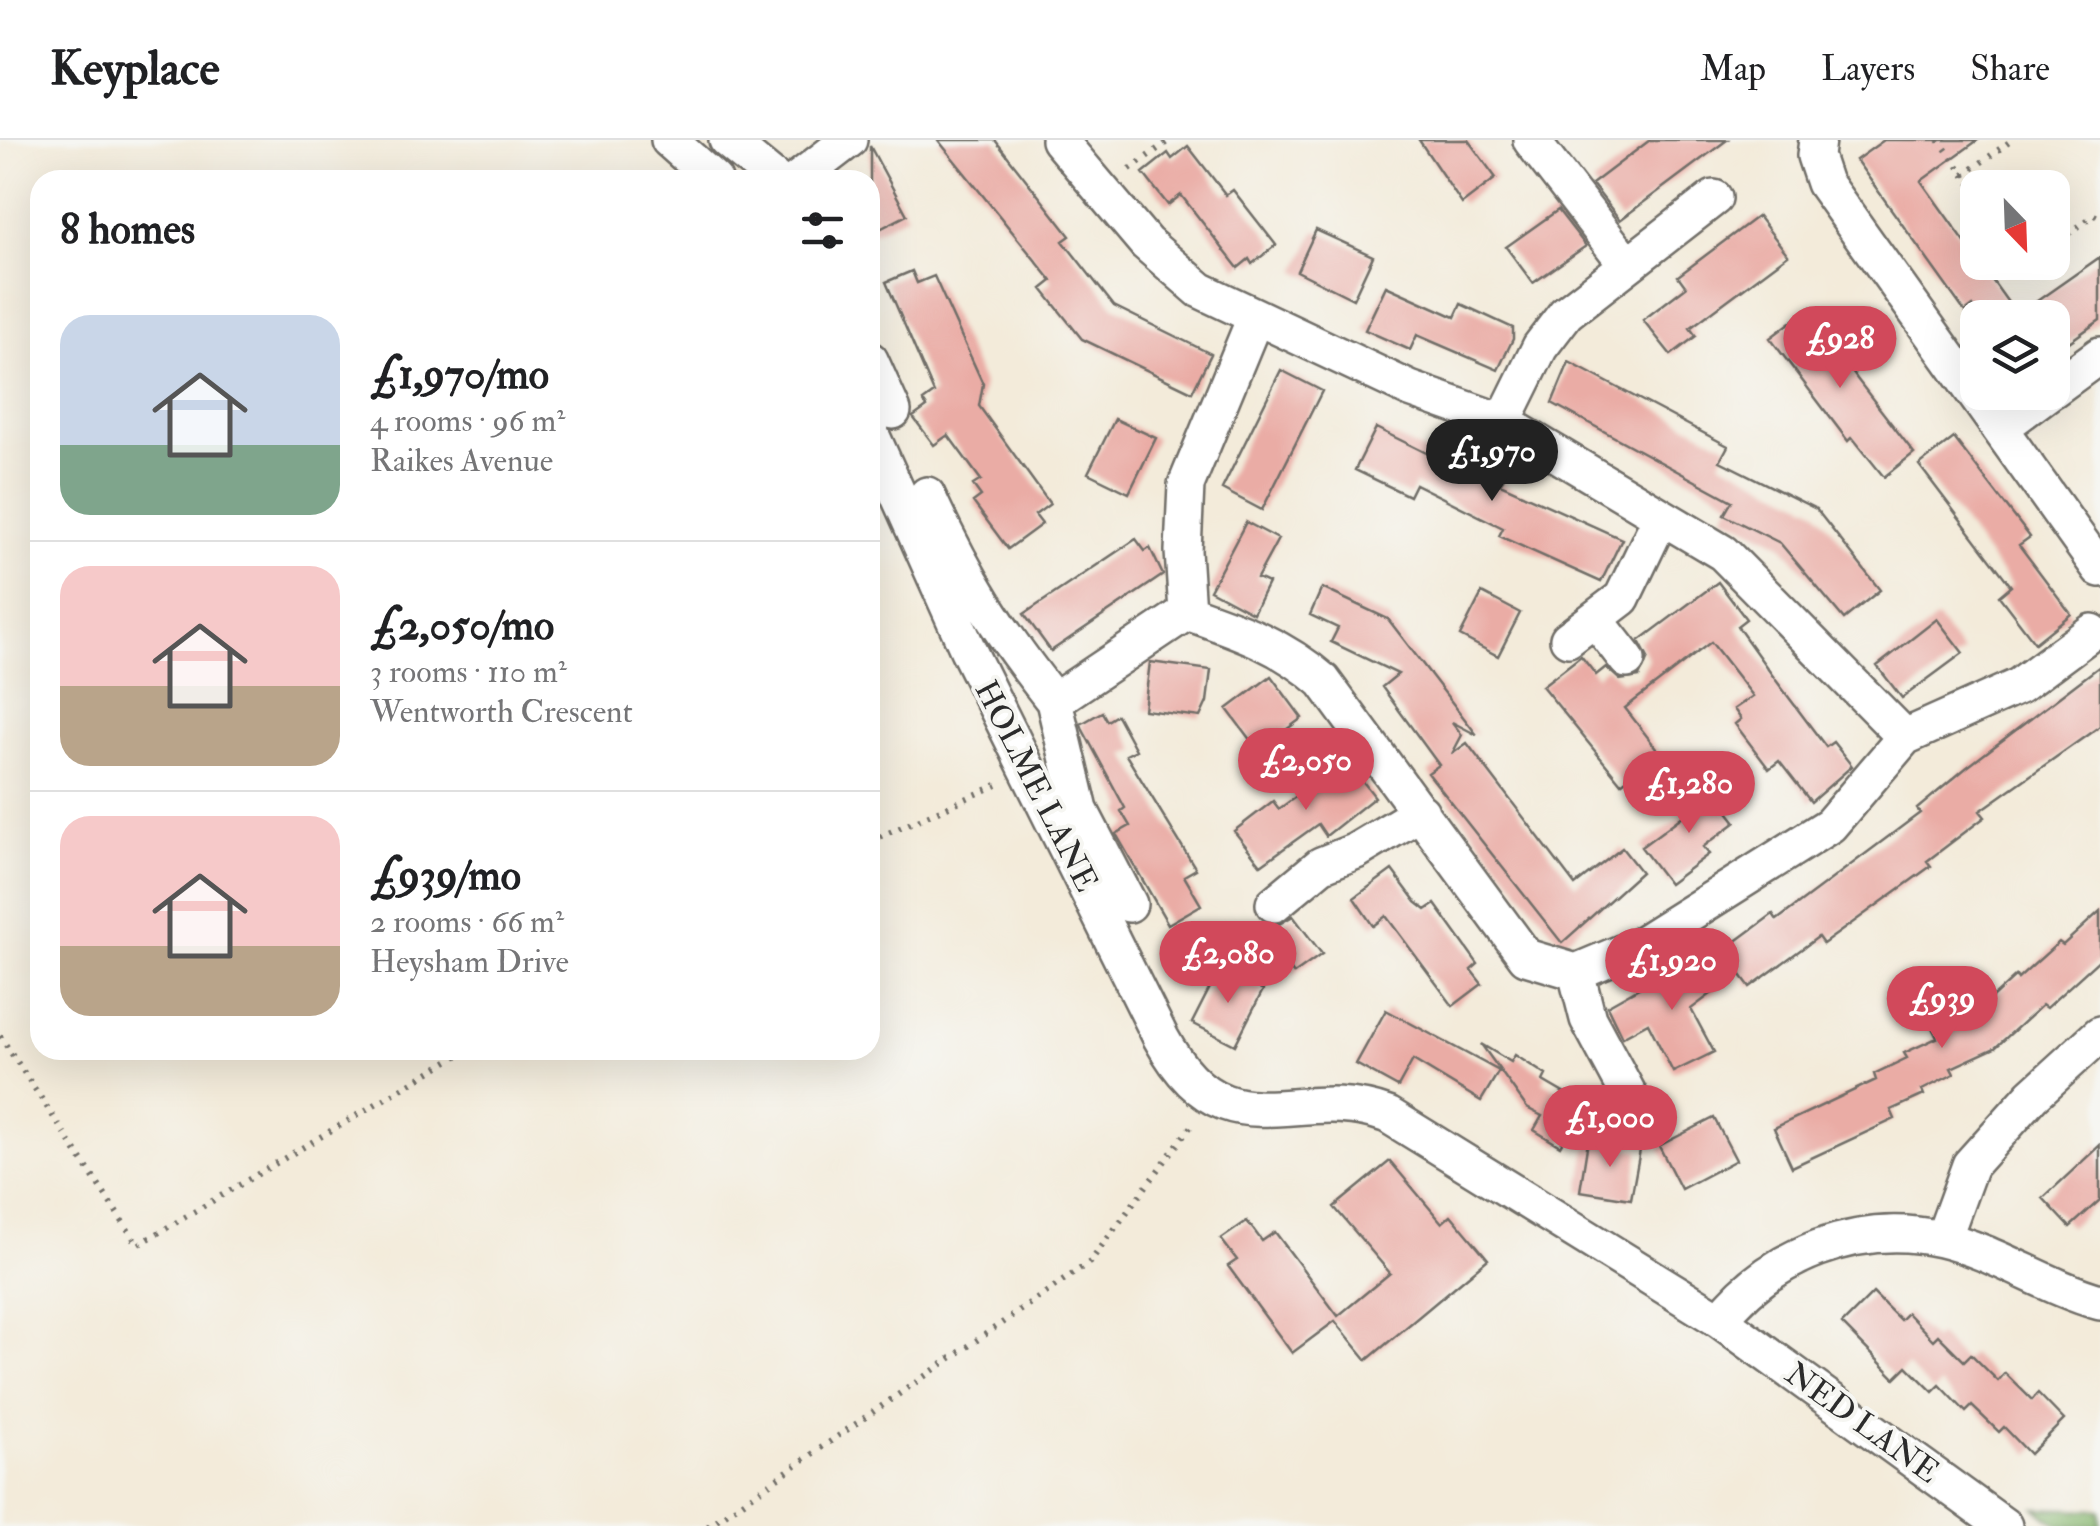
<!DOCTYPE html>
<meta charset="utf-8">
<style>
body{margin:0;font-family:"IM FELL Double Pica",serif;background:#f2f2f2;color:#202124;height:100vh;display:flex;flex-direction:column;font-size:38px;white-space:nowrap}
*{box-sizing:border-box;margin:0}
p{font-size:32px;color:#757577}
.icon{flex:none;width:55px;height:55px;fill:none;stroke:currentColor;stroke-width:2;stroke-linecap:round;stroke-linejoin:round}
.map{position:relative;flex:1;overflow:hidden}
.side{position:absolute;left:30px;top:30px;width:850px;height:890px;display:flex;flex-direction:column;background:#fff;border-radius:30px;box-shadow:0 10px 40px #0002}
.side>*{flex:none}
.needle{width:65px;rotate:157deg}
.buttons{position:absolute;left:1960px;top:30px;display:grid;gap:20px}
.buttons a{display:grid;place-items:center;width:110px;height:110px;border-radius:20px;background:#fff;box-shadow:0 10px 40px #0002;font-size:50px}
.price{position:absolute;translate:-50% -85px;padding:0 22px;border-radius:35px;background:#d1495b;color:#fff;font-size:32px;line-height:65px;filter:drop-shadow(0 2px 5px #0008)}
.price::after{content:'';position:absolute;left:50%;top:60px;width:30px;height:22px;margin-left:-15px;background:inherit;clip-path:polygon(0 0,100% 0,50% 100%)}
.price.on{background:#222;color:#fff}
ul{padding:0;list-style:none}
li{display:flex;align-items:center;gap:30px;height:250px;padding:0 30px}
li+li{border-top:2px solid #e0e0e0}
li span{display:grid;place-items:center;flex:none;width:280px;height:200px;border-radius:30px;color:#555}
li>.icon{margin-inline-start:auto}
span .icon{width:120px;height:120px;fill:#fffc;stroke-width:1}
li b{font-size:42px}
h2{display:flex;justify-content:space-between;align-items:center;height:120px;padding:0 30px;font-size:42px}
header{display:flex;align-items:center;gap:60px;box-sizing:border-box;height:140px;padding:0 50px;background:#fff;border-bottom:2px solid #e0e0e0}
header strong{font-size:48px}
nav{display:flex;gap:55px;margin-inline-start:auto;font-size:35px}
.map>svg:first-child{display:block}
</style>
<header>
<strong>Keyplace</strong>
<nav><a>Map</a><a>Layers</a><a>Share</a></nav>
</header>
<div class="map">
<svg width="2100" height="1386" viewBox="0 0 2100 1386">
<rect width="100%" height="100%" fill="#f6f6f2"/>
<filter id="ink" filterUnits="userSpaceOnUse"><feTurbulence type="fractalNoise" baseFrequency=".01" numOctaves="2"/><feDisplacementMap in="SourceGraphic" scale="20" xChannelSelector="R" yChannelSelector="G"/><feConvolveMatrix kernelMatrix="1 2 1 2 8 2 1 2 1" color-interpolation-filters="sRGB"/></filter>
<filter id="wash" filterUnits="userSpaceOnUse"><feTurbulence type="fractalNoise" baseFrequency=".0048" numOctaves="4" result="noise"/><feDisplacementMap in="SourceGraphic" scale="40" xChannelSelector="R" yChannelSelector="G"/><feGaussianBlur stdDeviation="2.25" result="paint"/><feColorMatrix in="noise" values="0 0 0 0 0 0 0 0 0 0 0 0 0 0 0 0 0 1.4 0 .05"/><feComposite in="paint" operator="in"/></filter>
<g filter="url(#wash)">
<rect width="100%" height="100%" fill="#f3ebda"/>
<!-- forest -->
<path fill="#86b66e" stroke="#58704c" stroke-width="2.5" d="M2036,1368L2100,1370V1386H2059Z"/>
<g id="blocks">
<!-- building -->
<path fill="#eaaca5" d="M938,0H995L1070,96L1063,101L1114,166L1211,214L1192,252L1082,199L1042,149L1052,141Z
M1419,0H1468L1496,38L1462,64Z
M1650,0H1727L1620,80L1592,44Z
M1884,0H1978L1921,41L2017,175L2100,117V180L2052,214V178H1981L1973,166L1965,172L1856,20Z
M870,6L907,75L870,94Z
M1188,6L1226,55L1233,50L1276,105L1252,124L1249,119L1238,128L1181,55L1168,65L1143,33L1168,13L1172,19Z
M1558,70L1586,106L1533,143L1506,107Z
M1758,76L1788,115L1690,188L1696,196L1671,215L1643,180L1686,147L1678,136Z
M1316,90L1373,116L1353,159L1297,131Z
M912,131L917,143L934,136L983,244L979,266L1050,364L1035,375L1042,384L1008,409L973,362L981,356L973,345L981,340L948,295L934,305L913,277L927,267L923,261L934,253L886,142Z
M1386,146L1455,177L1461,164L1513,188V199L1498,230L1417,195L1410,210L1365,190Z
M1811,167L1841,206L1836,209L1857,239L1914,313L1884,337L1852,297L1848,301L1770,198Z
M1569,222L1728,306L1720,321L1816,369L1880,450L1844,479L1780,403L1724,375L1732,361L1552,263Z
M1281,230L1322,251L1262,370L1222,349Z
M1115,279L1156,298L1129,353L1088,333Z
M1376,288L1451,325L1457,314L1504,338L1500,344L1622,399L1601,442L1499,396L1503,388L1415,344L1409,356L1355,330Z
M1954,298L2030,397L2019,405L2071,474L2035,503L1999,456L2011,446L1919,325Z
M1246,382L1278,399L1257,438L1268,443L1253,473L1210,450Z
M1136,399L1145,411L1150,408L1163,435L1051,511L1024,474Z
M1718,442L1746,479L1737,486L1775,539L1826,607L1833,602L1852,626L1811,662L1779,621L1769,629L1735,584L1741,579L1734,569L1753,556L1711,502L1625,568L1660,613L1621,643L1542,546L1581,516L1596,535L1606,527L1620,540L1639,537L1648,518L1639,501Z
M1322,448L1388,479L1477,595L1452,582L1462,595L1452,614L1467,603L1575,745L1622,708L1641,732L1562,803L1428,633L1439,625L1382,547L1398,534L1331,502L1338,488L1310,475Z
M1482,453L1520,473L1498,516L1460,496Z
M1937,479L1963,513L1902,558L1877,526Z
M1150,522L1211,530L1207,562L1200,577L1144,570Z
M2100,526V586L1980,671L1985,677L1927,721L1931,726L1823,804L1818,797L1750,847L1723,811L1773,774L1777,780L1920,673L1917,669L1966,628Z
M1271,536L1302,578L1267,604L1263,599L1254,605L1227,569Z
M1102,572L1107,581L1117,575L1136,610L1126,615L1196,729L1184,736L1201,765L1168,784L1116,694L1130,686L1121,671L1125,668L1083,590L1081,584Z
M1346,620L1375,657L1326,696L1318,684L1261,725L1234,691L1273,661L1279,669Z
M1708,646L1736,682L1703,707L1709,714L1669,744L1641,707L1691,670L1685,663Z
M1392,730L1416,762L1426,770L1435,764L1478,824L1471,830L1482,844L1453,866L1386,776L1373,786L1354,758Z
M2100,771V819L2046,868L2042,865L1995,908L1951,928L1954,934L1922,950L1924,955L1891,970L1895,979L1792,1027L1774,988L1876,940L1874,934L1907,918L1904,913L1937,898L1929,881L1964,865L1970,878L2016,836L2018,839L2059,802L2063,805Z
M1293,776L1322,814L1294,834L1264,793Z
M1714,817L1731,839L1691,869L1714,912L1673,932L1648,883L1622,897L1607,866L1662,835L1670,849Z
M1220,828L1263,850L1235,905L1192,883Z
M1386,870L1499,931L1481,961L1413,920L1398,947L1356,924Z
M1481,904L1511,922L1515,915L1546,935L1543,941L1584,965L1560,1006L1534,990L1542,976L1527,968Z
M1714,978L1736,1020L1681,1049L1659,1006Z
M1588,1001L1640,1010L1631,1059L1580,1051Z
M2100,1005V1060L2070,1087L2043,1058Z
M1390,1021L1442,1083L1451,1075L1488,1119L1367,1220L1335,1181L1292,1213L1228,1126L1237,1120L1221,1099L1247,1081L1262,1101L1275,1092L1338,1176L1390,1133L1334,1067Z
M1873,1153L1900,1180L1907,1173L1933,1200L1938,1195L1964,1221L1971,1214L1998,1241L2005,1233L2032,1260L2038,1253L2064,1280L2030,1314L2004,1287L1999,1292L1972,1266L1966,1272L1940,1245L1933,1252L1907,1226L1895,1238L1842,1184Z"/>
</g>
</g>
<g filter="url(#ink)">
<use href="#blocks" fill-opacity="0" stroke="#716e68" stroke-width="2.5"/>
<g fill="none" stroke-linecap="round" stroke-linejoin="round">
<!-- minor casing -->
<g stroke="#716e68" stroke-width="40">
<path id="minor" d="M669,0L714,40
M727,0L776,40
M1059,0L1146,103L1200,150L1410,249L1503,282L1723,413L1905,597
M1531,0L1626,123
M1817,0L1815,16L1824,43L2100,429
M797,40L849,0
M1255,178L1186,345L1183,411L1187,472C1238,490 1282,505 1323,541L1526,817L1576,832L1638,806L1830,685L1905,597L2019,546L2092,492
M870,220L893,271
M2052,250L2100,215
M1503,282L1540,207L1566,173L1714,58
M2000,288L2049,252
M870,292L968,510L1161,898C1226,1018 1296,940 1388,975L1720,1180L2004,1386
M927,355C965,438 997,489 1054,561L1187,472
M1595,479L1627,520
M1568,499L1622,458L1660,379
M1054,561L1080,670L1129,764
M1274,764L1321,725L1356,711L1421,672
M1576,832L1588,879L1636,968
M1943,1099L1970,1025L2033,955L2100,894
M1720,1180C1770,1115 1859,1080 1941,1099C1996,1112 2046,1147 2100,1162"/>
</g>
<!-- path -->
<path stroke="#716e68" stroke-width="6" stroke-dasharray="2.5 8" stroke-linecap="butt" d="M1939,0L1978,54
M1130,29L1170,0
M1964,35L2012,0
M2052,106L2094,75L2100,78
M2025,122H2029
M870,701L997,645
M0,896L138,1105L467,910
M708,1386L1090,1122L1194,982"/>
<!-- minor -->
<use href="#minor" stroke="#fff" stroke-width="35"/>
</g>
</g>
<g text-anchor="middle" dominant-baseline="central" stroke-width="8" stroke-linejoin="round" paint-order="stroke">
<!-- street labels -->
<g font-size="32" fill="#2b2b2b" stroke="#f6f6f2">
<text transform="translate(1036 646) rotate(63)">HOLME LANE</text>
<text transform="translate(1862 1283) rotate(36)">NED LANE</text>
</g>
</g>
</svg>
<div class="buttons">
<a><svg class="needle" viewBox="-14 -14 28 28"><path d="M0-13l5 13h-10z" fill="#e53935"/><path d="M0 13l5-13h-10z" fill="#757577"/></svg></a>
<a><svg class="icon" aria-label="layers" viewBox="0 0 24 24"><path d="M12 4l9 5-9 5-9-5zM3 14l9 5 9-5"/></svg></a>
</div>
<b class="price" style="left:1840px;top:251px">£928</b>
<b class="price on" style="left:1492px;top:364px">£1,970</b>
<b class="price" style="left:1306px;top:673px">£2,050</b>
<b class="price" style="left:1689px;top:696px">£1,280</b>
<b class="price" style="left:1228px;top:866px">£2,080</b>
<b class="price" style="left:1672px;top:873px">£1,920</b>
<b class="price" style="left:1942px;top:911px">£939</b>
<b class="price" style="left:1610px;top:1030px">£1,000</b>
<section class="side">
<h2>8 homes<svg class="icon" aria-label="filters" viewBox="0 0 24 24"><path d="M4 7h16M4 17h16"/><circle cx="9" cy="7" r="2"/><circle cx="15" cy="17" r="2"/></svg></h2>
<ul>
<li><span style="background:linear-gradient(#c9d6e8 65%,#7fa58c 0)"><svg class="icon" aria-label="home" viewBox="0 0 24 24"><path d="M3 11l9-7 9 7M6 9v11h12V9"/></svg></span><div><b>£1,970/mo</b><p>4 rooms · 96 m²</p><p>Raikes Avenue</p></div></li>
<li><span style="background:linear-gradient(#f6c9c9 60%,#b9a48a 0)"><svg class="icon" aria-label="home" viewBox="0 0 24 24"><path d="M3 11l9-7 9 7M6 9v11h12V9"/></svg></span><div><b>£2,050/mo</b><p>3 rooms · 110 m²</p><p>Wentworth Crescent</p></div></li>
<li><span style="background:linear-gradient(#f6c9c9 65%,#b9a48a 0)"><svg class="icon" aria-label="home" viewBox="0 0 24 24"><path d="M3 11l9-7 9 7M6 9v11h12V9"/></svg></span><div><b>£939/mo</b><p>2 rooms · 66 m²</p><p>Heysham Drive</p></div></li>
</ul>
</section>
</div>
